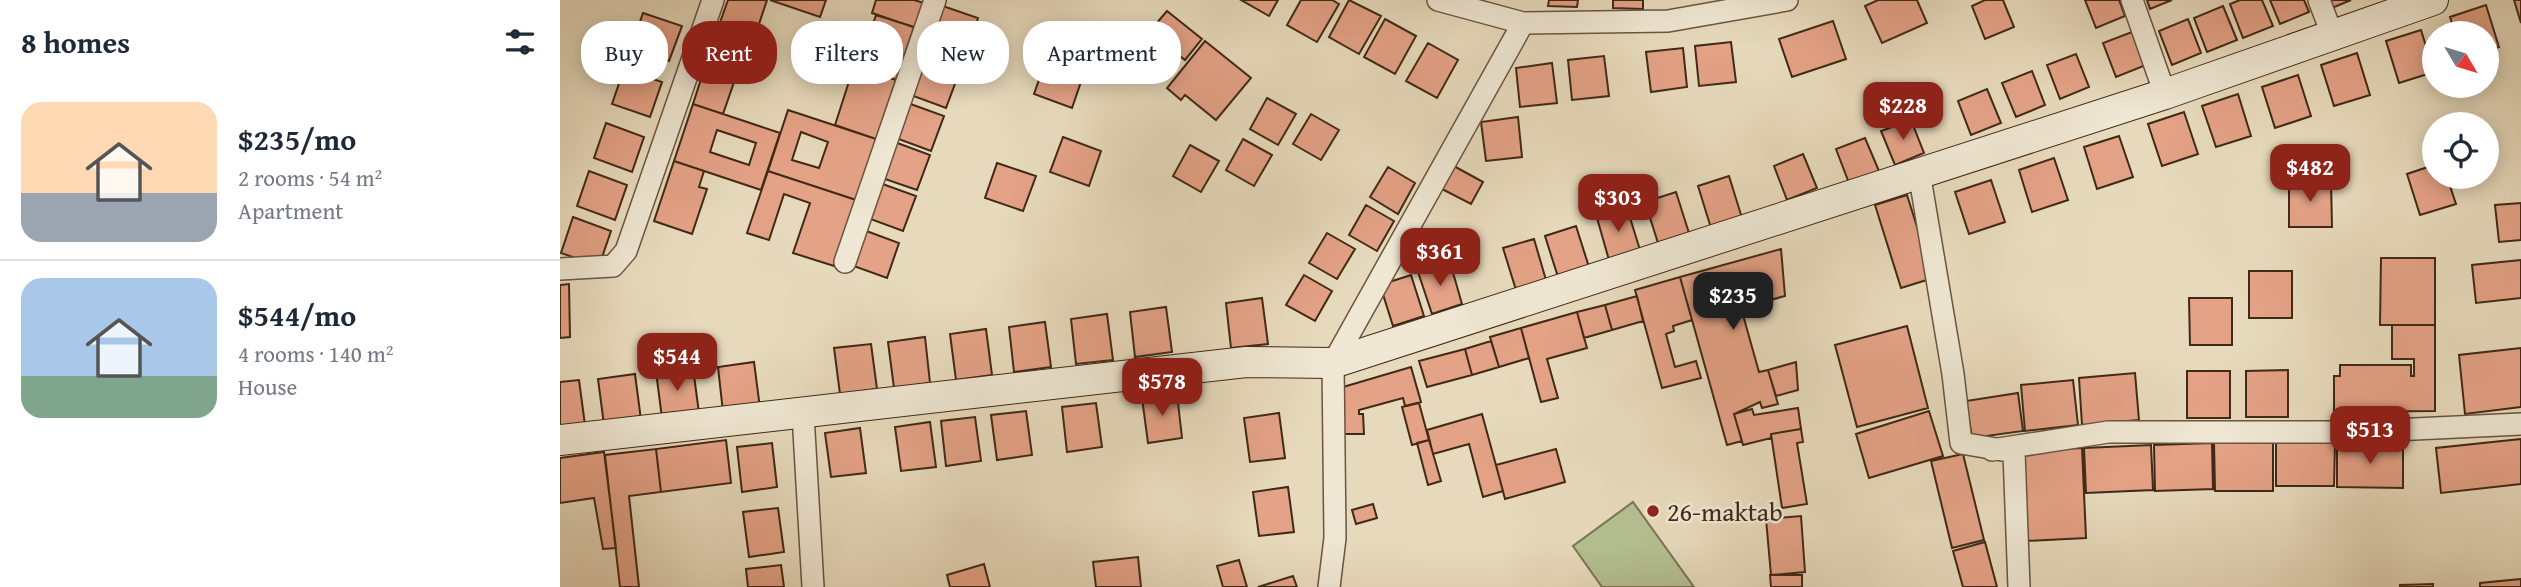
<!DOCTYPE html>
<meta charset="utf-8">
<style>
body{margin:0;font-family:"Gentium Book Plus",serif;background:#f6f6f7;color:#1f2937;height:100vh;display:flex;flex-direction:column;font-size:26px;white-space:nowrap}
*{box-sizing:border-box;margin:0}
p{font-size:23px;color:#747a83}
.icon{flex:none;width:38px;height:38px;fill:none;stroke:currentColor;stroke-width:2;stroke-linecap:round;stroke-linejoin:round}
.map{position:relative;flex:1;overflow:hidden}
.sheet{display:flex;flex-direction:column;background:#fff;width:560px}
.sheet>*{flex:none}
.hud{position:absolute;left:21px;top:21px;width:665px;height:63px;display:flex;gap:14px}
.needle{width:46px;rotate:128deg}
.fabs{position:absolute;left:1862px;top:21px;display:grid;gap:14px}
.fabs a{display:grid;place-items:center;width:77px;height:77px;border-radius:50%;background:#fff;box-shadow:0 4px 18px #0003;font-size:35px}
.price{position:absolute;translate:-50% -60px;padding:0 16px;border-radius:14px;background:#8f2418;color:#fff;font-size:23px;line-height:46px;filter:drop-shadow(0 2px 4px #0008)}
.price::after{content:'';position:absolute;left:50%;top:42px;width:21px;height:16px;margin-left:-10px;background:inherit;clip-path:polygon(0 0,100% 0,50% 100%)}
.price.active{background:#222;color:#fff}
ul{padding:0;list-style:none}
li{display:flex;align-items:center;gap:21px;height:175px;padding:0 21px}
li+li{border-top:2px solid #e0e1e3}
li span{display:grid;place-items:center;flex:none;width:196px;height:140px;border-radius:21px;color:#555}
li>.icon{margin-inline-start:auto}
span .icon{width:84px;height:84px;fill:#fffc;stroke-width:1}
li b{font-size:30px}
h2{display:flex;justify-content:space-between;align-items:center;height:84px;padding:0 21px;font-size:30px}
.tag{padding:0 24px;border-radius:28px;background:#fff;box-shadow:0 4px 18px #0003;font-size:24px;line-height:63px}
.tag.active{background:#8f2418;color:#fff}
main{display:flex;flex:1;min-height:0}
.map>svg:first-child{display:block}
</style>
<main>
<section class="sheet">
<h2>8 homes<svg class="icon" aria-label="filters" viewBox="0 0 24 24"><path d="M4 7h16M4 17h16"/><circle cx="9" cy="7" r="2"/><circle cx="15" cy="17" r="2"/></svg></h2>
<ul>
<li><span style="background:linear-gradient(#ffd9b3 65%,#9aa5b1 0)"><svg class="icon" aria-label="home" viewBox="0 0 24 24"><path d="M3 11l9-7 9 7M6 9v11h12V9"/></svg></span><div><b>$235/mo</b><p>2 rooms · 54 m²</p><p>Apartment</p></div></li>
<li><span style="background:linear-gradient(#a9c7e8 70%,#7fa58c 0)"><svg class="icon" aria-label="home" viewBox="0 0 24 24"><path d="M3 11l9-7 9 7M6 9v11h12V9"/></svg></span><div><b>$544/mo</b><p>4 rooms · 140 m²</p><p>House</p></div></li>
</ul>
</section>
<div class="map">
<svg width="1961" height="587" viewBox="0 0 1961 587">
<rect width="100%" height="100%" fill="#e7dabc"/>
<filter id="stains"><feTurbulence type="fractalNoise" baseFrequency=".00286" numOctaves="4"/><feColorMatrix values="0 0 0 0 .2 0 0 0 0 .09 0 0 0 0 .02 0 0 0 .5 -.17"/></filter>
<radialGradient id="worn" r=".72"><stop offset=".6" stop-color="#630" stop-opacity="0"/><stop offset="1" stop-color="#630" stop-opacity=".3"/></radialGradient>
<!-- green -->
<path fill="#b4c092" stroke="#7a7454" stroke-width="2" d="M1073,502L1134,587H1042L1013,546Z"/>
<!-- building -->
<path fill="#e4a286" stroke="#402916" stroke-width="2" fill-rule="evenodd" d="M168,0H207L188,57L152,45Z
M210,0H266L260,17Z
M316,0H354L364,3L356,28L312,13Z
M681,0H718L709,16Z
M741,0H772L779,4L757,42L727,25Z
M789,0L821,16L799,54L769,37Z
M1018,0L1017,7L988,6L989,0Z
M1053,0H1083V9L1053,8Z
M1318,0H1357L1367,23L1322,43L1305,6Z
M1425,0H1443L1454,27L1425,39L1412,6Z
M1525,0H1559L1565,16L1536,28Z
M1587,0H1612L1590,9Z
M1680,0H1702L1713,26L1683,38L1670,4Z
M1710,0H1744L1749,12L1720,24Z
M1769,0H1791L1772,8Z
M1954,0H1961V23Z
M380,5L418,18L406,53L367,40Z
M1926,5L1939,47L1927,51V33H1895L1890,17Z
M1663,6L1677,40L1647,52L1634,18Z
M607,11L642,39L625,60L589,32Z
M83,13L122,26L109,61L71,48Z
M316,15L354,27L336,80L298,68Z
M825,19L856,36L835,74L804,57Z
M1628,19L1641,53L1612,65L1599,31Z
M1273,21L1286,59L1232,77L1219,39Z
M1861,30L1874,72L1839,83L1826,41Z
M1572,32L1586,65L1556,77L1543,43Z
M645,41L691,78L656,120L625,95L621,100L607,88Z
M1171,42L1176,82L1139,86L1135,46Z
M868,43L898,60L877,98L846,81Z
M152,45L183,56L163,114L133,104Z
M1123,48L1127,87L1091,92L1086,52Z
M1797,53L1810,95L1774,106L1761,65Z
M1516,54L1529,87L1500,99L1487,65Z
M1044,56L1049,96L1012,100L1008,60Z
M361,59L399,73L386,108L348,94Z
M486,60L524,73L512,108L474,94Z
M992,63L997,103L960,107L956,68Z
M294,66L336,80L316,139L275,125Z
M64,69L102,82L90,117L52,104Z
M1472,71L1485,105L1456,117L1442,83Z
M1738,75L1751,116L1715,128L1702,87Z
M1427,89L1441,123L1411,135L1398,101Z
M1678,94L1691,136L1656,147L1642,106Z
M707,98L736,114L718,145L690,129Z
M345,102L384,116L371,151L333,137Z
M133,104L220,133L201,190L114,161ZM157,130L196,143L189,165L150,152Z
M228,110L316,139L296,200L208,171ZM241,132L268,142L259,168L232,160Z
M1624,112L1638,154L1602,166L1588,124Z
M751,114L779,130L761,160L733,144Z
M958,117L962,157L926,161L921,122Z
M1351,120L1364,153L1335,165L1321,131Z
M46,123L84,137L72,172L34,158Z
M1559,136L1573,177L1537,189L1524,147Z
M503,137L541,151L529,186L490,172Z
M1305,138L1319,171L1289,183L1276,149Z
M683,139L712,155L694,186L666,170Z
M332,141L370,155L357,190L319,177Z
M630,145L659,161L641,192L613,176Z
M1243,154L1257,188L1227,200L1214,166Z
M1494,158L1508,200L1472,212L1459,170Z
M114,161L144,171L139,187L147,189L132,234L94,221Z
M437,163L476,176L463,211L425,198Z
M892,165L923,182L911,204L880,188Z
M1874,165V177H1887L1896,204L1860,215L1847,174Z
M828,167L855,183L838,214L810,197Z
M29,171L67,185L55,220L17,206Z
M208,171L296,200L274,266L233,253L250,203L224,194L209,240L187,233Z
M1169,176L1182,218L1151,228L1138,186Z
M1431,180L1445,222L1409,234L1395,192Z
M1771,180L1772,227H1729V181Z
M317,182L356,196L343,231L305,217Z
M1116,192L1129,233L1098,243L1085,202Z
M1347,195L1373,278L1341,288L1315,205Z
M1961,203V240L1939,242L1935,205Z
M806,205L834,221L817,251L789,235Z
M1067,208L1080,250L1049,260L1037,218Z
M13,217L51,231L39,266L1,253Z
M1016,226L1029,267L998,277L985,236Z
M301,229L339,243L327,278L288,264Z
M767,233L795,249L777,279L749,263Z
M974,239L986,280L956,290L943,248Z
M1221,249L1225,296L1181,308L1199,372L1208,370L1218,404L1202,408L1200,402L1174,414L1182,441L1167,445L1120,277Z
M1821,258H1875V325H1820Z
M1961,260V298L1916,303L1912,265Z
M890,262L902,304L872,314L858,272Z
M1689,271H1732V318H1689Z
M744,275L772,291L755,321L726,305Z
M851,275L864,316L833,326L820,285Z
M1120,277L1132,320L1113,326L1114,331L1106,334L1115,367L1136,361L1141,378L1102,388L1075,290Z
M9,284L10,337L0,338V285Z
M1077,296L1083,321L1052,330L1045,305Z
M702,298L708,344L671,348L666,303Z
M1629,298H1672V345H1630Z
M1045,305L1052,330L1024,338L1017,312Z
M606,307L612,352L575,357L570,312Z
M1017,312L1027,348L987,359L998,398L981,402L961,328Z
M547,314L553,360L516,364L511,319Z
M485,322L491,367L454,372L449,327Z
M1832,325H1875V411L1774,412V376H1780V365H1851V376H1854V359H1832Z
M1347,326L1368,408L1297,427L1275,345Z
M961,328L969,358L939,367L930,337Z
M426,329L432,375L396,380L390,334Z
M365,337L370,383L334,388L328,342Z
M931,341L939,367L912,375L905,349Z
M311,344L317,389L280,394L274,348Z
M1961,348V407L1905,414L1899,355Z
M905,349L912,375L867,387L859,361Z
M194,362L200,408L163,412L158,367Z
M1236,362L1238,390L1216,396L1208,370Z
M851,367L861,402L845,406L843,398L799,410V414H803L804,434H783V387Z
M133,368L139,413L102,418L96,372Z
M1728,370V417H1686V371Z
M1627,371H1670V418H1627Z
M1575,373L1579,420L1522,425L1519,378Z
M75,374L81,420L44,425L38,379Z
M19,380L25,425L0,429V382Z
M1513,380L1518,425L1465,431L1461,385Z
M1458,393L1463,431L1412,438L1406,401Z
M617,394L622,438L588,443L582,398Z
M536,403L542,447L507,452L502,407Z
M859,403L869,440L852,445L842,407Z
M1238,408L1241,429L1211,434V438L1183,445L1174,414L1192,409L1194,415Z
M466,411L472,455L437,460L431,415Z
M1369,411L1383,456L1309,478L1296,434Z
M719,413L725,458L690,462L684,418Z
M922,414L943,491L923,497L909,444L873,454L867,430Z
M415,417L421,461L386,466L381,421Z
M370,422L376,467L341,471L335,427Z
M300,428L306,473L271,477L265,433Z
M1241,429L1243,442L1237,443L1247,504L1222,508L1211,434Z
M1961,439V484L1881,493L1876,448Z
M166,440L171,483L101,492L96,449Z
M869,440L881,481L868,485L857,443Z
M212,443L217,487L182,492L177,447Z
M1652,443L1653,489L1595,491L1594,445Z
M1654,443H1713V491H1655Z
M1716,443H1775L1774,486H1716Z
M1777,444H1843V488L1777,487Z
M1591,445L1593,490L1526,493L1524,448Z
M1522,448L1526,538L1466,541L1462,451Z
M96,449L101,492L69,496L79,587H60L45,455Z
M996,449L1005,482L945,499L936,465Z
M44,452L56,548L43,549L34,498L0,503V458Z
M1403,454L1424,540L1392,548L1371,461Z
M728,487L734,532L699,536L693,492Z
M813,504L817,518L796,524L792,510Z
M218,508L224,552L189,557L183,512Z
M1241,516L1245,572L1211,575L1206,519Z
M1425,542L1437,587H1403L1393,551Z
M578,557L581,587H536L533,562Z
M679,560L687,587H663L657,566Z
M424,564L430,587H390L387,575Z
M221,565L224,587H188L186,569Z
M1210,575H1242V587H1211Z
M733,576L737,587H698Z
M1961,579V587H1920V583Z
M1873,584V587H1840V585Z"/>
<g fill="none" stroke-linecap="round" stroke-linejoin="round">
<!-- street casing -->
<g stroke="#6a5540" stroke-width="24">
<path id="street" d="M878,0L963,23
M1572,0L1605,94
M1759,0L1772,34
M1359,172L1393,374L1401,443L1454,452L1459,587
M285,262L375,0
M0,269L53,266L66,251L153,0
M243,414L253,587
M1432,450L1548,432H1791L1961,424
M769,587L775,538L773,363L963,23L1108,21L1227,0"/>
</g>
<!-- secondary casing -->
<g stroke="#402916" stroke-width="32">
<path id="secondary" d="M0,440L686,362L773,363L1605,94L1873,0"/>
</g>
<!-- street -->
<use href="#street" stroke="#efe7d3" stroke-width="21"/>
<!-- secondary -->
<use href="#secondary" stroke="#efe7d3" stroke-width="30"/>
</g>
<!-- markers -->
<circle fill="#8f2418" stroke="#efe7d3" stroke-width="2.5" cx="1093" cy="511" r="7"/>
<g text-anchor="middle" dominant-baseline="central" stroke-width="5" stroke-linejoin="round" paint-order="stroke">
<!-- poi labels -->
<g font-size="26" fill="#402916" stroke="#efe7d3" text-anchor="start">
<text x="1107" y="511">26-maktab</text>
</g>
</g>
<rect width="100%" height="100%" filter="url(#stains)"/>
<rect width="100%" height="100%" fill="url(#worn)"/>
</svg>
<div class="fabs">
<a><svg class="needle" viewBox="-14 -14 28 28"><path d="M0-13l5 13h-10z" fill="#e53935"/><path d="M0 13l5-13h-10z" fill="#747a83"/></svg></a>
<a><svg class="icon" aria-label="locate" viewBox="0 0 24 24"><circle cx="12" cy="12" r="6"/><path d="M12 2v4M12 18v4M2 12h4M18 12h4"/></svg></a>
</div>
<b class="price" style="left:1343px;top:142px">$228</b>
<b class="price" style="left:1750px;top:204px">$482</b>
<b class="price" style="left:1058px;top:234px">$303</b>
<b class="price" style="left:880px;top:288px">$361</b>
<b class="price active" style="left:1173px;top:332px">$235</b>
<b class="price" style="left:117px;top:393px">$544</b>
<b class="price" style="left:602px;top:418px">$578</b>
<b class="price" style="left:1810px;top:466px">$513</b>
<div class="hud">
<a class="tag">Buy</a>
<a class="tag active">Rent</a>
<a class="tag">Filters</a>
<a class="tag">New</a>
<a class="tag">Apartment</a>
</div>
</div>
</main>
